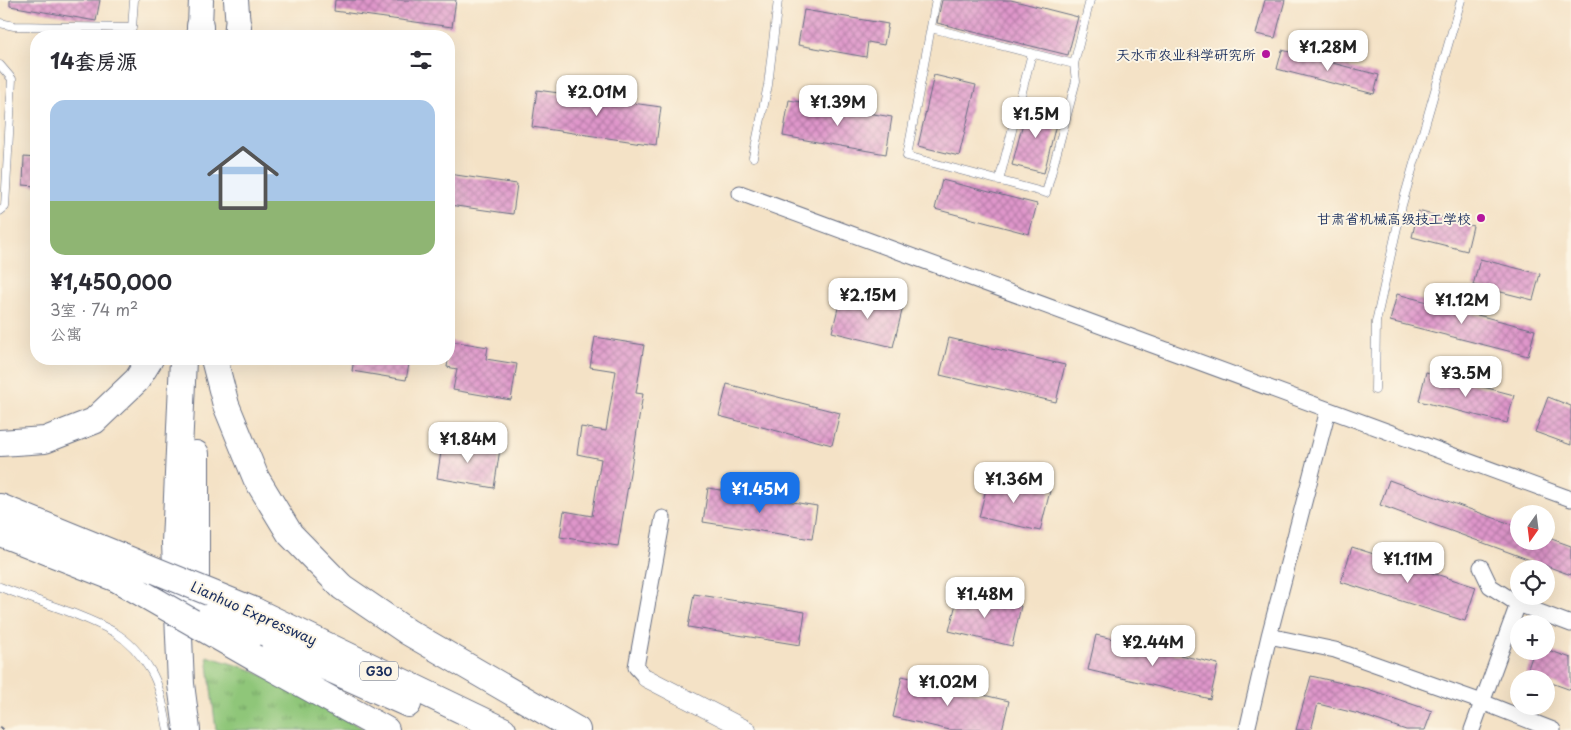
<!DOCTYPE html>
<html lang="zh">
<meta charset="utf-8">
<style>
body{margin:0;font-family:"Playpen Sans","LXGW WenKai TC",sans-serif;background:#f7f7f7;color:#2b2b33;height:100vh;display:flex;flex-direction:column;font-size:19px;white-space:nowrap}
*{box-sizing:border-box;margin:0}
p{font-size:16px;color:#7c7c81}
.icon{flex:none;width:28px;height:28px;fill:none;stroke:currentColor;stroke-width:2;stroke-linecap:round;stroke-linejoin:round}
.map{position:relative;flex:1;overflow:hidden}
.panel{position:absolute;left:30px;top:30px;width:425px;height:335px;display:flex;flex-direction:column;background:#fff;border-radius:20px;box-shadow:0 5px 20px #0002}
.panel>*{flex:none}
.needle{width:32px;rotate:194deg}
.tools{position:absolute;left:1510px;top:505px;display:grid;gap:10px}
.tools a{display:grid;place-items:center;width:45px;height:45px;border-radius:50%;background:#fff;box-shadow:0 5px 20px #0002;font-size:25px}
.price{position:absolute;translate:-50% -42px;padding:0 11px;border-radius:10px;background:#fff;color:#222;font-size:16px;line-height:32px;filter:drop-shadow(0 1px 2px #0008)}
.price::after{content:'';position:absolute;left:50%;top:30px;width:15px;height:11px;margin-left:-8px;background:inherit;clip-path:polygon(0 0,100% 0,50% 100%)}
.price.active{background:#1a73e8;color:#fff}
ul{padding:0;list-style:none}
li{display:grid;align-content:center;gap:10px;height:265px;padding:0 20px}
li+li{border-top:1px solid #e1e1e2}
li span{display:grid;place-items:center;height:155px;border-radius:15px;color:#555}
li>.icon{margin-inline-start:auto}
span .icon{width:90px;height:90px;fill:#fffc;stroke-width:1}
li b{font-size:21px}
h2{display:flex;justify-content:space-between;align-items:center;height:60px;padding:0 20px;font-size:21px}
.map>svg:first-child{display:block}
</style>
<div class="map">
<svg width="1571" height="730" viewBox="0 0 1571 730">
<defs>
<pattern id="grass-tufts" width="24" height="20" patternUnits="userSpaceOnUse" patternTransform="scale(1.25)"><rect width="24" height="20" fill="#8fc679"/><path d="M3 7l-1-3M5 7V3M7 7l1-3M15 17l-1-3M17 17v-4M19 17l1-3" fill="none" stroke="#74a166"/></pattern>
<pattern id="building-cross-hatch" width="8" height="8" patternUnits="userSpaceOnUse" patternTransform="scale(1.25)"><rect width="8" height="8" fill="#df96ca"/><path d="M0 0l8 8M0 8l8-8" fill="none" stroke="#b47ba7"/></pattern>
</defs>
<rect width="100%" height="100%" fill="#fcf5e5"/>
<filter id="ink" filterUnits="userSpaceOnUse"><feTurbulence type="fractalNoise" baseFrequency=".02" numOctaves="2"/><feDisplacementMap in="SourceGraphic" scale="10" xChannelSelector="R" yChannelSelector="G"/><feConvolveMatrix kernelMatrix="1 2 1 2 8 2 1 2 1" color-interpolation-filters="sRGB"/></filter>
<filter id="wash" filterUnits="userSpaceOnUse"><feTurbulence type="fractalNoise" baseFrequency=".0096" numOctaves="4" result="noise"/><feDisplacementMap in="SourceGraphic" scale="20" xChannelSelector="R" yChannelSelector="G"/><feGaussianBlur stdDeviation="1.12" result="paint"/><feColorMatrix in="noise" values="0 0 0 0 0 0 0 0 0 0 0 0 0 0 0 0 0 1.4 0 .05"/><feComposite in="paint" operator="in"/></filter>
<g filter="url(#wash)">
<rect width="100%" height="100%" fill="#f4e2c6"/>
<!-- grass -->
<path fill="url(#grass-tufts)" stroke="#557a6c" d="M207,656L252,670L366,730H216Z"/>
<g id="blocks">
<!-- building -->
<path fill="url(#building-cross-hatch)" d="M10,0H100L96,21L10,6Z
M335,0H456L452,27L334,11Z
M942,0H1011L1078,17L1068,55L937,23Z
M1265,0H1285L1275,38L1256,34Z
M804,10L888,24L884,45L868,42L866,57L798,45Z
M1282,50L1379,75L1374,94L1277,69Z
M934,75L976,85L959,156L918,146Z
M537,90L661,107L656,145L532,127Z
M789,100L892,117L886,154L783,136Z
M1028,104L1059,112L1044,173L1012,165Z
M24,157L36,158V186L23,185Z
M449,174L517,184L513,214L449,205Z
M942,180L1037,204L1029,234L935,209Z
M1418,211L1473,226L1467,251L1412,237Z
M1480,259L1540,274L1533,300L1473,285Z
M842,292L903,307L893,347L832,332Z
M1397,294L1535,330L1528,356L1390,321Z
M595,337L644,345L636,393L643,394L618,546L560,537L564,511L592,516L601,459L577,454L581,427L606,431L616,371L590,367Z
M949,338L1065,365L1056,402L940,375Z
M451,341L488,347L486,359L517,364L511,400L453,390L457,369L447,367Z
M354,359H410L406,380L352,371Z
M1426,372L1514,395L1507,423L1419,401Z
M727,384L840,413L832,445L719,416Z
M1548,397L1571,406V445L1535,432Z
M443,439L500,449L494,488L437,478Z
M989,477L1050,491L1040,531L979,517Z
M1389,480L1519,527V541H1546V537L1571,546V575L1380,505Z
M708,488L817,506L812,539L703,522Z
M1352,547L1476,587L1465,621L1341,582Z
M959,592L1021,606L1012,646L949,631Z
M694,594L805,612L800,645L688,627Z
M1096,635L1218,664L1210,699L1088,670Z
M1534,651H1551L1571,658V690L1546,681V679H1540L1526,674Z
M902,676L1009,701L1002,730H950L893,717Z
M1311,676L1368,689L1432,711L1425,730H1406L1359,714L1318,704L1311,730H1296Z"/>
</g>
</g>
<g filter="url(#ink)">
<use href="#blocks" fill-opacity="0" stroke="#676e82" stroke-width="1"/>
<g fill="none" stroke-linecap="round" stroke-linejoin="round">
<!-- service casing -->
<g stroke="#676e82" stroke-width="9">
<path id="service" d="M936,0L907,156L1046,193L1076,81L1074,64L1090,0
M0,23L14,26L132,28L134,0
M931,28L1074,64
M0,65L12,79L5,207L0,211
M753,157L768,85L778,0
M999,181L1032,53
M1375,390L1376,322L1402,205L1461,0
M0,587C36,601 82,614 114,632C129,641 142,656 151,671C161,688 164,711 168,730"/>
</g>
<!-- minor casing -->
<g stroke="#676e82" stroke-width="17">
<path id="minor" d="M740,193L1571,499
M1481,567L1490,586L1518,604L1571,624
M1269,636L1335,650L1482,702L1553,730
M646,678L636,667L663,518
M1247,730L1269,636L1328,410
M1472,730L1518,604"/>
</g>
<!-- tertiary casing -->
<g stroke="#676e82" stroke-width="19">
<path id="tertiary" d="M646,678L747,730"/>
</g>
<!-- trunk casing -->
<g stroke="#676e82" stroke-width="26">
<path id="trunk" d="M236,0L238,26
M200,26L201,0"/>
</g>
<!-- motorway casing -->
<g stroke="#676e82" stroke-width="28">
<path id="motorway" d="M200,36V26
M237,36L238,26
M183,359L175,543L181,684L187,730
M214,359L226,405L256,478L290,534L342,587L408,632L577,730
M0,443L45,440L94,421L137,380L150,359
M0,507L120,556
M0,533L117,579
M196,607V454
M255,611L503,730
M252,634L408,704
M255,658L386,730"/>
</g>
<!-- path -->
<path stroke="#676e82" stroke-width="2.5" stroke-dasharray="4 4" stroke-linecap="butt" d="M0,727L4,730"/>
<!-- service -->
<use href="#service" stroke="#fff" stroke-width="8"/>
<!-- minor -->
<use href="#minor" stroke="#fff" stroke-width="15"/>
<!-- tertiary -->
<use href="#tertiary" stroke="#fff" stroke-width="18"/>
<!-- trunk -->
<use href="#trunk" stroke="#fff" stroke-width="24"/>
<!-- motorway -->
<use href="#motorway" stroke="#fff" stroke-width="26"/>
<!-- motorway-bridge casing -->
<g stroke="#676e82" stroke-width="28" stroke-linecap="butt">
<path id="motorway-bridge" d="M120,556L255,611
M117,579L255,658
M210,617L252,634"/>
</g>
<!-- motorway-bridge -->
<use href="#motorway-bridge" stroke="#fff" stroke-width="26"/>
</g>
</g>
<!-- markers -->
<g fill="#b5179e" stroke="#fcf5e5" stroke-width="2">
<circle cx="1266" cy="54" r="5"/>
<circle cx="1481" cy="218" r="5"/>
</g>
<g text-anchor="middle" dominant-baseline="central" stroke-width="4" stroke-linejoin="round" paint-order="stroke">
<!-- shield labels -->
<rect fill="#fcf5e5" stroke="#5e6a86" stroke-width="1" x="360" y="661.5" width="38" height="19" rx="4"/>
<g font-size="12" font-weight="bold" fill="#1b2f5e">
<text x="379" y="671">G30</text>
</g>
<!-- poi labels -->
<g font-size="14" fill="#1b2f5e" stroke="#fcf5e5" text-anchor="end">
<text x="1256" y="54">天水市农业科学研究所</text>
<text x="1471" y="218">甘肃省机械高级技工学校</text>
</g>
<!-- street labels -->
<g font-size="14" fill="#1b2f5e" stroke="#fcf5e5">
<text transform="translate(254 613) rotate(24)">Lianhuo Expressway</text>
</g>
</g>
</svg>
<div class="tools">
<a><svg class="needle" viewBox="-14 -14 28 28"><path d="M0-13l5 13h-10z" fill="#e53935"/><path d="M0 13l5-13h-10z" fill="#7c7c81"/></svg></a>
<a><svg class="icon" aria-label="locate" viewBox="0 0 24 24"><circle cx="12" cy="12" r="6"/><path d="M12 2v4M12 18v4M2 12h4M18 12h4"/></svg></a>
<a>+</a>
<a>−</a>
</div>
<b class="price" style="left:1328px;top:72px">¥1.28M</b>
<b class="price" style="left:597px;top:117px">¥2.01M</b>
<b class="price" style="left:838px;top:127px">¥1.39M</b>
<b class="price" style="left:1036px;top:139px">¥1.5M</b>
<b class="price" style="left:868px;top:320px">¥2.15M</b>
<b class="price" style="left:1462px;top:325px">¥1.12M</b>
<b class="price" style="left:1466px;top:398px">¥3.5M</b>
<b class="price" style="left:468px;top:464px">¥1.84M</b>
<b class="price" style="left:1014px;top:504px">¥1.36M</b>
<b class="price active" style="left:760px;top:514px">¥1.45M</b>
<b class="price" style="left:1408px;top:584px">¥1.11M</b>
<b class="price" style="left:985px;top:619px">¥1.48M</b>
<b class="price" style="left:1153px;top:667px">¥2.44M</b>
<b class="price" style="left:948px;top:707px">¥1.02M</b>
<section class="panel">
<h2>14套房源<svg class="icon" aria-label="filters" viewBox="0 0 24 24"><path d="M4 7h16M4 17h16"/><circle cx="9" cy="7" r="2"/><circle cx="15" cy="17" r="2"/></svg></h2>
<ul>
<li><span style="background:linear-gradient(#a9c7e8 65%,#8fb573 0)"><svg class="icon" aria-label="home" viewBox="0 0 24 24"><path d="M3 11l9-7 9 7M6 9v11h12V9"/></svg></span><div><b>¥1,450,000</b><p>3室 · 74 m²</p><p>公寓</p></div></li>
</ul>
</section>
</div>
